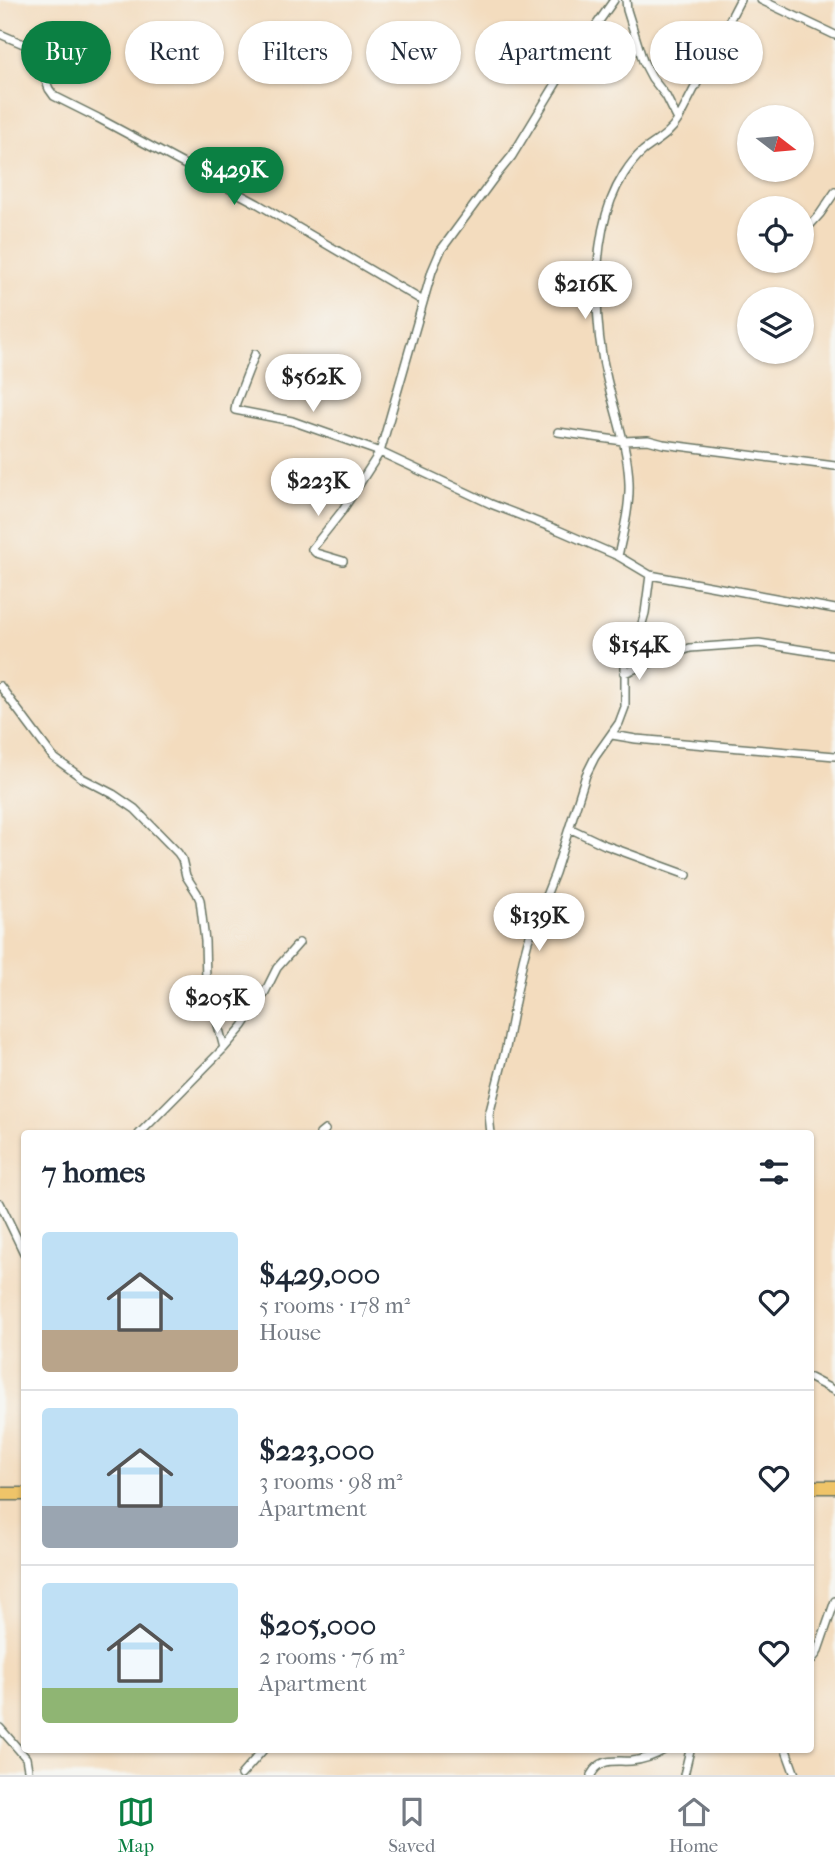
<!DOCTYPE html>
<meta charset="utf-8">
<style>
body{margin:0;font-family:"IM FELL French Canon",serif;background:#f6f6f7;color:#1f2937;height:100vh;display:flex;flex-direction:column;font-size:26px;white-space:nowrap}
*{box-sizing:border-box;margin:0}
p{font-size:23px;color:#747a83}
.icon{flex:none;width:38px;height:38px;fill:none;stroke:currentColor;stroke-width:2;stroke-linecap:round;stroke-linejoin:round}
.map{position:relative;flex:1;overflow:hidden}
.panel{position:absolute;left:21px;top:1130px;width:793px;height:623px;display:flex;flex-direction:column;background:#fff;border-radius:7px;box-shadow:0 2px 5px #0004}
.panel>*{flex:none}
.top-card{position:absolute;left:21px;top:21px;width:794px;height:63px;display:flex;gap:14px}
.needle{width:46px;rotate:106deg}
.buttons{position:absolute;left:737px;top:105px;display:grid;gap:14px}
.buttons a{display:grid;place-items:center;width:77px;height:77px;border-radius:50%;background:#fff;box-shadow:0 2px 5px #0004;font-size:35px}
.price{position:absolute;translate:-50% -60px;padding:0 16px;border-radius:24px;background:#fff;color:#222;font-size:23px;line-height:46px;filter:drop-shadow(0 2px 4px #0008)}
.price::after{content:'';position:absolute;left:50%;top:42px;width:21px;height:16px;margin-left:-10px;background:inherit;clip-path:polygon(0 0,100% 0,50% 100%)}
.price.current{background:#0b8043;color:#fff}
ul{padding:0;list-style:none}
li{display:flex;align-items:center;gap:21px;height:175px;padding:0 21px}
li+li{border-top:2px solid #e0e1e3}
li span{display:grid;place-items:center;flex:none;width:196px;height:140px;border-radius:7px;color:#555}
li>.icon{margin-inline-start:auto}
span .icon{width:84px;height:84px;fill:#fffc;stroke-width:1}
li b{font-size:30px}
h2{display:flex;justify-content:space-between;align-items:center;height:84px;padding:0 21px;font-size:30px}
.tag{padding:0 24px;border-radius:32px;background:#fff;box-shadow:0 2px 5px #0004;font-size:24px;line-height:63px}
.tag.current{background:#0b8043;color:#fff}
.menu{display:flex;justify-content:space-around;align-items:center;height:98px;border-top:2px solid #e0e1e3;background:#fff;font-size:19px;color:#747a83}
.menu a{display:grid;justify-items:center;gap:4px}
.menu .current{color:#0b8043}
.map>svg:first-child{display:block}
</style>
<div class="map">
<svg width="835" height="1775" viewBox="0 0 835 1775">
<rect width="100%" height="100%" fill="#f6f6f2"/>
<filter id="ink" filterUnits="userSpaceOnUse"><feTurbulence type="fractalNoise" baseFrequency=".0143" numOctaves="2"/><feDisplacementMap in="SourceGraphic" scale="14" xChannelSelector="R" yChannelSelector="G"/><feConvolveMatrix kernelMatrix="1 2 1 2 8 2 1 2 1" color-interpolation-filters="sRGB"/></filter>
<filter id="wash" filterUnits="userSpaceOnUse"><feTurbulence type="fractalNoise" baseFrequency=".00686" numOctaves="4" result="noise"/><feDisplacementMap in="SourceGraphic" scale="28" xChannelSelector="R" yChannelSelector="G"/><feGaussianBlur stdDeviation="1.57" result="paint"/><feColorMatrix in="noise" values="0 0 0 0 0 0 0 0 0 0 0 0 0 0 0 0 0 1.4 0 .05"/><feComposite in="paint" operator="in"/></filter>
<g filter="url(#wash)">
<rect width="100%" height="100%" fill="#f3dcbe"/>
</g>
<g filter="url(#ink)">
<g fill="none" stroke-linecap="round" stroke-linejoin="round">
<!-- street casing -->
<g stroke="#697564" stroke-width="10">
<path id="street" d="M626,0L627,10L643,61L652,78L666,96L678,120
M761,0L835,35
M0,34L28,46L35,53L49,89L54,96L98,118L258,204L423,301
M802,234L820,214L835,192
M255,354L236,403L235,410L292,421L380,452L491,504L558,530L618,556L650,575L835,609
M558,432L623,441L648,440L663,444L835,466
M618,556C623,533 630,507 629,483C628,447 615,413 607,379C594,327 592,250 611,200C617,184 629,163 643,151C656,141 669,135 678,120L740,0
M343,561L316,553L312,549L342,511L380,452L432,271L441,250L494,178L512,156L563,72L614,0
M624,673L690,648L759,643L835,655
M0,686L53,757L82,778L113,794L135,809L178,853L182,859L186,876L197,893L200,900L205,941L206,980L224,1048
M612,735L636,739L835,756
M569,828L605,845L687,875
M139,1134L224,1048L243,1026L264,994L277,968L299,943
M320,1134L325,1130
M491,1134L489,1115L506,1048L523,960L528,941L555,873L586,775L595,757L619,723L625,707V664L639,634L645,613L650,575
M0,1203L24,1253
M810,1378L835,1391
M810,1662L817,1653L835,1601
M0,1728L26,1758L29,1775
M786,1750L795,1775
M241,1775L263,1750
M591,1775C601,1757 614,1762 631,1761C643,1760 654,1756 664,1750
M684,1775L690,1750"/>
</g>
<!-- highway casing -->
<g stroke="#697564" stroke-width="15">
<path id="highway" d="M810,1487H835
M0,1494H24"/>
</g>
<!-- street -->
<use href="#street" stroke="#fff" stroke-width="7"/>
<!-- highway -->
<use href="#highway" stroke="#efc469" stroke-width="12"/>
</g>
</g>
</svg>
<div class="buttons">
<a><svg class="needle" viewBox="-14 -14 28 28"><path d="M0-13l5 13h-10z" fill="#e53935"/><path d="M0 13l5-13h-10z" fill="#747a83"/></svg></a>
<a><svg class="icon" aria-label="locate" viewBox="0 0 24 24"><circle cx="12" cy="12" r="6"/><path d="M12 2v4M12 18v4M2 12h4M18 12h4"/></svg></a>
<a><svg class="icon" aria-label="layers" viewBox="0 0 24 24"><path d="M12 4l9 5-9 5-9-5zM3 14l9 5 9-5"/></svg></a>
</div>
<b class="price current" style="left:234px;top:207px">$429K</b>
<b class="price" style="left:585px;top:321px">$216K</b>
<b class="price" style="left:313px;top:414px">$562K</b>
<b class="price" style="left:318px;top:518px">$223K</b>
<b class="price" style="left:639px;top:682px">$154K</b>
<b class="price" style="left:539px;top:953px">$139K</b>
<b class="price" style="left:217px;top:1035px">$205K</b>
<div class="top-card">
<a class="tag current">Buy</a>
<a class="tag">Rent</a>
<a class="tag">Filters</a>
<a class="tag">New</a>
<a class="tag">Apartment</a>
<a class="tag">House</a>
</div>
<section class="panel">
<h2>7 homes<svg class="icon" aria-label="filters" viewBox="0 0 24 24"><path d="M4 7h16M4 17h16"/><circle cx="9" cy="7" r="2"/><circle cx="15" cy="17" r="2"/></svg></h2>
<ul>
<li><span style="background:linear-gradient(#bfe0f5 70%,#b9a48a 0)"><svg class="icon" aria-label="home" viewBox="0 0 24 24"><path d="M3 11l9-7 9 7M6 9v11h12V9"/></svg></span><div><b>$429,000</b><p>5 rooms · 178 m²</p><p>House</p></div><svg class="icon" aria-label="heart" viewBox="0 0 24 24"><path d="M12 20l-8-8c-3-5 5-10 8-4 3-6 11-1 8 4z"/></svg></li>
<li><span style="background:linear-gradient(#bfe0f5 70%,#9aa5b1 0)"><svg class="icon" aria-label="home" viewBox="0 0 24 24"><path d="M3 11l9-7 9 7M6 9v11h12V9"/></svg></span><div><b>$223,000</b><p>3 rooms · 98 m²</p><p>Apartment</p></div><svg class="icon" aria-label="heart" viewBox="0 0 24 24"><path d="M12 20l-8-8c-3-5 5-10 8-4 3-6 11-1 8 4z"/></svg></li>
<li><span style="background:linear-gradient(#bfe0f5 75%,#8fb573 0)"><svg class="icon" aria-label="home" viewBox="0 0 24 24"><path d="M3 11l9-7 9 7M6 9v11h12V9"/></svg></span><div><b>$205,000</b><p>2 rooms · 76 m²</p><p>Apartment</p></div><svg class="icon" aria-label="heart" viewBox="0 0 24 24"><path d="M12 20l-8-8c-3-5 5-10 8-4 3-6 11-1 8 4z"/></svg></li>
</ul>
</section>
</div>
<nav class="menu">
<a class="current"><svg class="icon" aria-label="map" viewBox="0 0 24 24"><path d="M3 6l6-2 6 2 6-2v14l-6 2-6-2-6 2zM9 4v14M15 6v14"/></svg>Map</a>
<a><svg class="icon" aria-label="saved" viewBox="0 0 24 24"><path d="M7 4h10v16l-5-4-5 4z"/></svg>Saved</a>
<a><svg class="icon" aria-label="home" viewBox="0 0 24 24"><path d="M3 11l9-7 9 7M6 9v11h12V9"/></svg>Home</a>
</nav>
